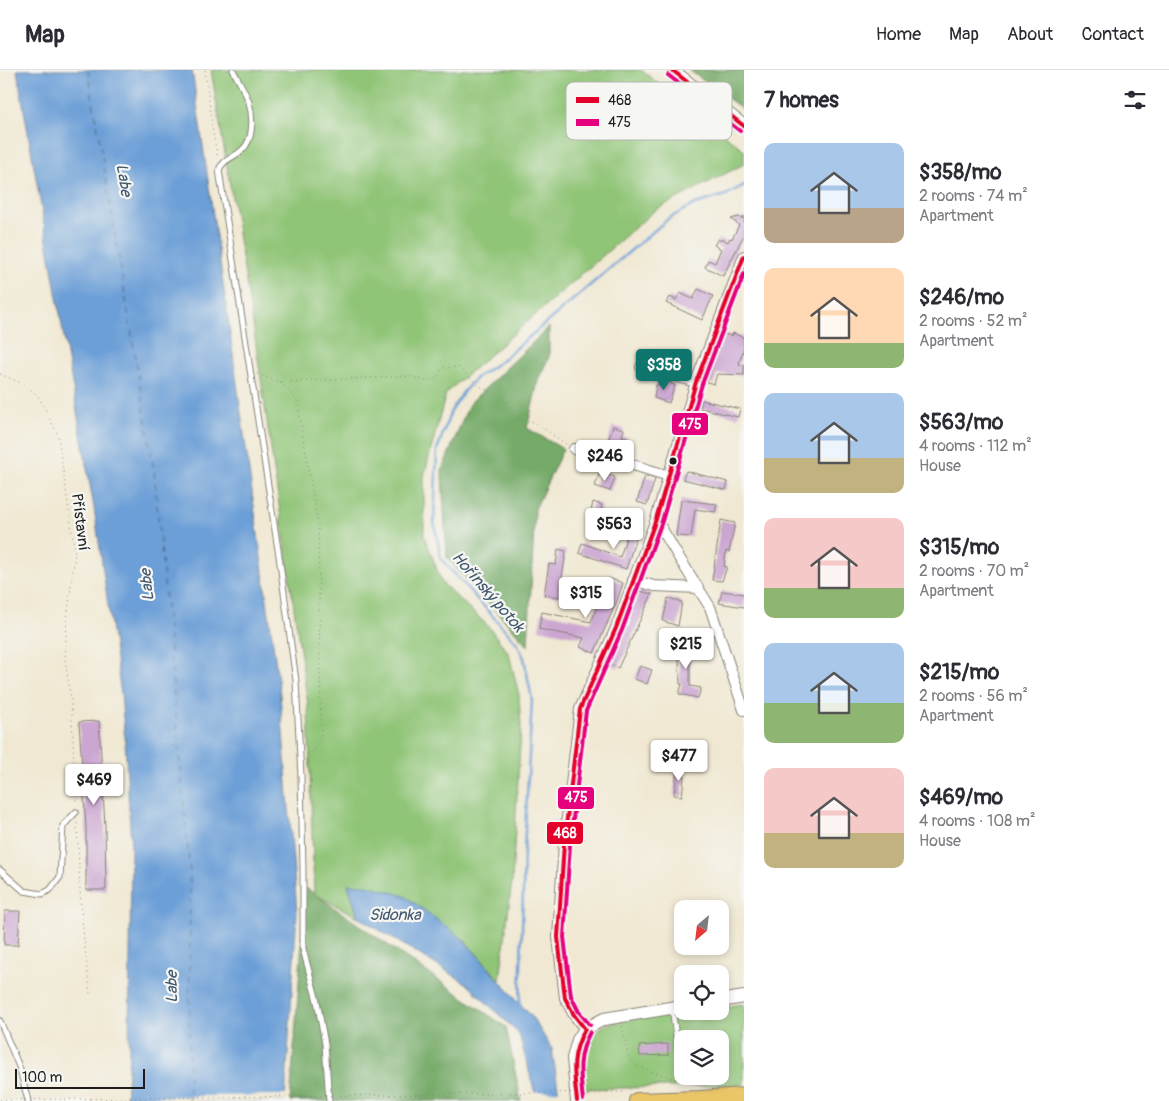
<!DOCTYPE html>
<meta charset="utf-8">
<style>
body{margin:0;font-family:Pangolin,sans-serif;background:#f2f2f3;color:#2b2b33;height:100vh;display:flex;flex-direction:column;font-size:19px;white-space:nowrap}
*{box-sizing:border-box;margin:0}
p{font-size:16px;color:#7c7c81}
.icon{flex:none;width:28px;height:28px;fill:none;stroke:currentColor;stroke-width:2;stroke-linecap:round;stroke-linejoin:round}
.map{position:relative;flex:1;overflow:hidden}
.sheet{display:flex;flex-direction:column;background:#fff;width:425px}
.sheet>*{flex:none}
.needle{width:32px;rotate:208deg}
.fabs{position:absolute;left:674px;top:830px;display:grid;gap:10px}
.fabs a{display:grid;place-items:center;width:55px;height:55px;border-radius:10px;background:#fff;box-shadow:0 2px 8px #0003;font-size:25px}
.scale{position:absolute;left:15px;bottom:12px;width:130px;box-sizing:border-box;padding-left:5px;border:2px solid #1c1c1c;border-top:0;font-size:14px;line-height:18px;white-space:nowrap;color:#1c1c1c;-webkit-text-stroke:4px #f6f6f2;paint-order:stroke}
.price{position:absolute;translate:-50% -42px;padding:0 11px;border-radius:5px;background:#fff;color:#222;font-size:16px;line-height:32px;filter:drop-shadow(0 1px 2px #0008)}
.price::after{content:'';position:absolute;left:50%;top:30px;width:15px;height:11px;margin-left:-8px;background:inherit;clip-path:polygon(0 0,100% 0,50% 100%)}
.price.selected{background:#0f766e;color:#fff}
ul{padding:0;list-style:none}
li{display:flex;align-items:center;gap:15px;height:125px;padding:0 20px}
li span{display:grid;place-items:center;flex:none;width:140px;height:100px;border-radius:10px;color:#555}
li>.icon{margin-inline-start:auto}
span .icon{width:60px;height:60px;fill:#fffc;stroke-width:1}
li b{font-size:21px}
h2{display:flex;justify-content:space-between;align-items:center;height:60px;padding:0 20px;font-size:21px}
header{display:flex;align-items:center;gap:30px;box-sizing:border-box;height:70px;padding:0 25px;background:#fff;border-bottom:1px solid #e1e1e2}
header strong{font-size:24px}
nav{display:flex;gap:28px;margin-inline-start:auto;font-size:18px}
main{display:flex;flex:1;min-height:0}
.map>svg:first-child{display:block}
</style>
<header>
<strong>Map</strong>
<nav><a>Home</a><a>Map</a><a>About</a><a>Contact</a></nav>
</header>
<main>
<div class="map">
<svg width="744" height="1031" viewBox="0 0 744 1031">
<rect width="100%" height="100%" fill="#f6f6f2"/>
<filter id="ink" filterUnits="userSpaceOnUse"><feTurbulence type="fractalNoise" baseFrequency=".02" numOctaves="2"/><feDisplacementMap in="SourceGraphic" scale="10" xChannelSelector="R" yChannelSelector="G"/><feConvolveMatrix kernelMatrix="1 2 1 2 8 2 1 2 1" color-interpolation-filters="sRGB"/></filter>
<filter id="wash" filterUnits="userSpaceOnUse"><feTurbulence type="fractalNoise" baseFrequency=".0096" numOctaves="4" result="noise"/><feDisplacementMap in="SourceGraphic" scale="20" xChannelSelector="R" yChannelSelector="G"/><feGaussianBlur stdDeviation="1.12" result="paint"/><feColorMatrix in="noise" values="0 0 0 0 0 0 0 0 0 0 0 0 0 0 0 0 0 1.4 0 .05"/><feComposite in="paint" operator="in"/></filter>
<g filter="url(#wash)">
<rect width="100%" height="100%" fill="#f0e8d2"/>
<!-- green -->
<path fill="#90c577" stroke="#56704a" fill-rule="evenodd" d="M211,0H641L744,80V94L655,140L446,323L424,406V465L442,513L489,557L509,584L519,625L521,657L512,811L500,910L463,869L348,814L358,847L314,824L308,635L253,254Z
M744,934V1015L583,1019C581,1002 579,985 589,970C592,966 598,959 602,957C630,943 688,941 720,941V937ZM682,969H720V1006H682Z"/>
<!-- forest -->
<path fill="#74aa68" stroke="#486342" d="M689,0H744V40Z
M549,257V287L539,308L527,358L563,379L535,439L528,576L447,488L442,407V400L469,334Z
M306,818L506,957L521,1031H290Z"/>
<!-- water -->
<path fill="#6c9fd7" stroke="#445e7a" d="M17,0H192L225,227L280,624L297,842L285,1031H126L129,983L131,775L125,671L121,624L94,438Z
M348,814L367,815L405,826L463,869L532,947L552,979L560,1031H537L519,964L466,913L358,847Z"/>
<!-- pier -->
<path fill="#f0e8d2" d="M561,1021L563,1031H534L531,1022Z
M288,1025L287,1031H124V1027Z"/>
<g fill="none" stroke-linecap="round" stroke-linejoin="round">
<!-- stream -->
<path stroke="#6c9fd7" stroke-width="2.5" d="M520,935L524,781L532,630L524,588L517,573L441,489L434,451L437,380L451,341L464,321L477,307L501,291L668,149L695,134L726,125L744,115"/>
<!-- ferry -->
<path stroke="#405770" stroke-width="1" stroke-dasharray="6 5" stroke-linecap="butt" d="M88,0L154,400L190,804L189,1031"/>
</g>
<g id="blocks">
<!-- building -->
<path fill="#cba6d1" d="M744,146V165L723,206L705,197L708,190L715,193L721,179L714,175L718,169L721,171L722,169L728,172L730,168L732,169L739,155L731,149L739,147L742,149Z
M698,219L713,226L702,250L666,233L670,227L676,230L680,223L693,229Z
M733,263L744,268V277L739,294L744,295V305L717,304L714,314L707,312L724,264L732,266Z
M660,310L672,313L671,314L675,315L669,333L654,328L656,315H658Z
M702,330L740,339L738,347L700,338Z
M613,356L624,359L622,366L628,368L624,379L607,374Z
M686,401L728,412L726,420L683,409Z
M600,402L615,407L610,421L595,416Z
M645,406L655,409L647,435L637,432Z
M681,430L717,434L715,442L695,439L691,467L676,466Z
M593,432L602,435L598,453L589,451Z
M721,450L735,453L729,482L726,481L724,496L727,497L722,511L712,510Z
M631,452L640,455L626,499L579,483L582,473L620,487Z
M558,479L566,481L559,527L544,525L549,494L556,495Z
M608,508L623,513L617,531L594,583L580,577L584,568L539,559L542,542L591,552Z
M640,521L652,524L618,598L608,593Z
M722,521L744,524V537L719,533Z
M668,528L682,532L678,556L663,551Z
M681,568L691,569L689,588H690V616L701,618L698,628L679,624L682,614H680L679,589Z
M640,596L652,600L647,614L635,609Z
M99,651L105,756L106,820H86V757L79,652Z
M677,697L685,698L682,726L674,725Z
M5,841H20L18,875H4Z
M668,974V985L640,986L639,976Z"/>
</g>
</g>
<g filter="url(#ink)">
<use href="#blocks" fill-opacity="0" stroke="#868277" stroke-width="1"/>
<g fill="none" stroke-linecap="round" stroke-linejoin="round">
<!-- service casing -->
<g stroke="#868277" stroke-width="7">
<path id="service" d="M233,0C238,10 245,21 249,32C253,47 254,70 242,80C235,87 222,90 219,100L279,486L296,611L301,706L303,799V879L317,931L325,974L329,1031
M0,800L24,821L42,824L50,820L60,807L63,756L76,742
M672,938L679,987
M0,951L20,999L28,1031"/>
</g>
<!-- minor casing -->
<g stroke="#868277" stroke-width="12">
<path id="minor" d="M641,297L696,312
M574,379L594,383L669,406
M656,449L678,486L710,537L744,640
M633,510L654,516L698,518
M585,959L574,945L565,928L558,867L564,773L580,639L616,558L656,449L696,312L744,186"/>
</g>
<!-- tertiary casing -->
<g stroke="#868277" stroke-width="14">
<path id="tertiary" d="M672,0L744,56
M720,931L744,927
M577,1031L573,988L578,970L585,959L604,949L682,936"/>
</g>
<!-- primary casing -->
<g stroke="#868277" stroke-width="18">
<path id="primary" d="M637,1031L699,1029L744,1026"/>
</g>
<!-- path -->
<path stroke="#868277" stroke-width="1" stroke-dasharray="1 4" stroke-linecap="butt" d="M205,0L213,63L218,89
M0,304L24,314L38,326L58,365L75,483L67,549L65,589L71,630L76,734
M257,304L280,312L297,330L318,455L321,667L307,694
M281,312L409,306L426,311L437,308L442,298L458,297L478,315L505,330L517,349L534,352L566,374
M77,753L81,841L90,924
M622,956L629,989L636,996L687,1013L689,1016
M607,1022H627"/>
<!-- service -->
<use href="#service" stroke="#fff" stroke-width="5"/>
<!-- minor -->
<use href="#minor" stroke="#fff" stroke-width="10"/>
<!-- tertiary -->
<use href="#tertiary" stroke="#fff" stroke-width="12"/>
<!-- primary -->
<use href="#primary" stroke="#ebc669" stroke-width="16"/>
<!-- path-bridge -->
<path stroke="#868277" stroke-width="1" stroke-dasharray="1 4" stroke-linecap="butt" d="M0,1030L607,1022"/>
<!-- bus-1 casing -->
<g stroke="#f6f6f2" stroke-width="8">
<path id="bus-1" d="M672,0L744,56
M585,959L574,945L565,928L558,867L564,773L580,639L616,558L656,449L696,312L744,186
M577,1031C574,1003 570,985 585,959"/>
</g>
<!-- bus-2 casing -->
<g stroke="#f6f6f2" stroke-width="8">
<path id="bus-2" d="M668,5L740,61
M590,955L579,942L571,926L564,867L570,774L586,641L622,560L662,451L702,314L744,204
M583,1030C580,1004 577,986 590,962"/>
</g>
<!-- bus-1 -->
<use href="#bus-1" stroke="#e4002b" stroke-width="4"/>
<!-- bus-2 -->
<use href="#bus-2" stroke="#e5007d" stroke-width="4"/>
</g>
</g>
<!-- markers -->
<circle fill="#1c1c1c" stroke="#f6f6f2" stroke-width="2" cx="673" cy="391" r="4.5"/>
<g text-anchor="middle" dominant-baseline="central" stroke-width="4.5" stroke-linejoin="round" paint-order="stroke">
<!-- street labels -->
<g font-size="15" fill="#1c1c1c" stroke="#f6f6f2">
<text transform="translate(80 452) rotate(83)">Přístavní</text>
</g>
<!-- water labels -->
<g font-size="16" font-style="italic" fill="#405770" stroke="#f6f6f2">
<text transform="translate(124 110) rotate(81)">Labe</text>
<text transform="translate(147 515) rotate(-95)">Labe</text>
<text transform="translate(488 522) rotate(49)">Hořínský potok</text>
<text x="395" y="845">Sidonka</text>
<text transform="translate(172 917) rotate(-90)">Labe</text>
</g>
</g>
<!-- legend -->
<rect x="566" y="12" width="166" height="58" rx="8" fill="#f6f6f2" stroke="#b5b5b2" stroke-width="1"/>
<rect x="576" y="27" width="23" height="6" fill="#e4002b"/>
<rect x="576" y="49" width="23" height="7" fill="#e5007d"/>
<g font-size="14" fill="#1c1c1c">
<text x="608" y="35">468</text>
<text x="608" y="57">475</text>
</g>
<g stroke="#f6f6f2" stroke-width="2">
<rect x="671" y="342" width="38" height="24" rx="5" fill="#e5007d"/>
<rect x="557" y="716" width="38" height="24" rx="5" fill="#e5007d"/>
<rect x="546" y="751" width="38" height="24" rx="5" fill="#e4002b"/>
</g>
<g font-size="14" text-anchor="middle" font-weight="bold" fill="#fff">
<text x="690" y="359">475</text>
<text x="576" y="732">475</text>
<text x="565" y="768">468</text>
</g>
</svg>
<div class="fabs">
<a><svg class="needle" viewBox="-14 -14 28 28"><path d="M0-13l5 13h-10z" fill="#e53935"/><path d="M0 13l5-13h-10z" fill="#7c7c81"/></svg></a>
<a><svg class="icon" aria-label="locate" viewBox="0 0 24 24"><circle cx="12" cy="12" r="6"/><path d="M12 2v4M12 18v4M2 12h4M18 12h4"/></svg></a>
<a><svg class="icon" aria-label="layers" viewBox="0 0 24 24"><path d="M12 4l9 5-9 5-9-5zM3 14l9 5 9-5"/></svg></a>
</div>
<div class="scale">100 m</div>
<b class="price selected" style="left:664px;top:321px">$358</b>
<b class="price" style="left:605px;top:412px">$246</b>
<b class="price" style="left:614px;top:480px">$563</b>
<b class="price" style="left:586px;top:549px">$315</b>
<b class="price" style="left:686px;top:600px">$215</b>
<b class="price" style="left:679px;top:712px">$477</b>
<b class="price" style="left:94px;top:736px">$469</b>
</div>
<section class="sheet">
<h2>7 homes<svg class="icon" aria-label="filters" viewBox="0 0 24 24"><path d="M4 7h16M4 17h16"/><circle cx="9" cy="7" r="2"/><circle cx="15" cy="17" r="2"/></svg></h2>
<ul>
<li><span style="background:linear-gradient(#a9c7e8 65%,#b9a48a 0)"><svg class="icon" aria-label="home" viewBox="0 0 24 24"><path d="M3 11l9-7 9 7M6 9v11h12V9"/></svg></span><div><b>$358/mo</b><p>2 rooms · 74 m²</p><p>Apartment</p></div></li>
<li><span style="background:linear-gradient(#ffd9b3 75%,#8fb573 0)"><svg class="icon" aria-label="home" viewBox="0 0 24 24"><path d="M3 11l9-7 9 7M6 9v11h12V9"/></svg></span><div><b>$246/mo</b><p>2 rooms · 52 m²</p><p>Apartment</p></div></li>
<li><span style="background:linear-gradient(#a9c7e8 65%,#c2b280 0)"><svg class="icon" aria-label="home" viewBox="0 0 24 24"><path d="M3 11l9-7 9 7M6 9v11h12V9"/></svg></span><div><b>$563/mo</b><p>4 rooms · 112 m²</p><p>House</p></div></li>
<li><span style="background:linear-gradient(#f6c9c9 70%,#8fb573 0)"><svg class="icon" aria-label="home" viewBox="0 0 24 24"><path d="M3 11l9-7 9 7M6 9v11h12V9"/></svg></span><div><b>$315/mo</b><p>2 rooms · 70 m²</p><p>Apartment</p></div></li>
<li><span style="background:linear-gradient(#a9c7e8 60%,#8fb573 0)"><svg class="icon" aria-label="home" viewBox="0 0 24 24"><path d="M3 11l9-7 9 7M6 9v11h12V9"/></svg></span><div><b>$215/mo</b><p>2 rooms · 56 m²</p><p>Apartment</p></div></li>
<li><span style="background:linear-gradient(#f6c9c9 65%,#c2b280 0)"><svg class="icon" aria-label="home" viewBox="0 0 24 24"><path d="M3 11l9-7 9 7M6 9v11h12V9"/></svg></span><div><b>$469/mo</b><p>4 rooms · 108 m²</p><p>House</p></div></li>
</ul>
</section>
</main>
